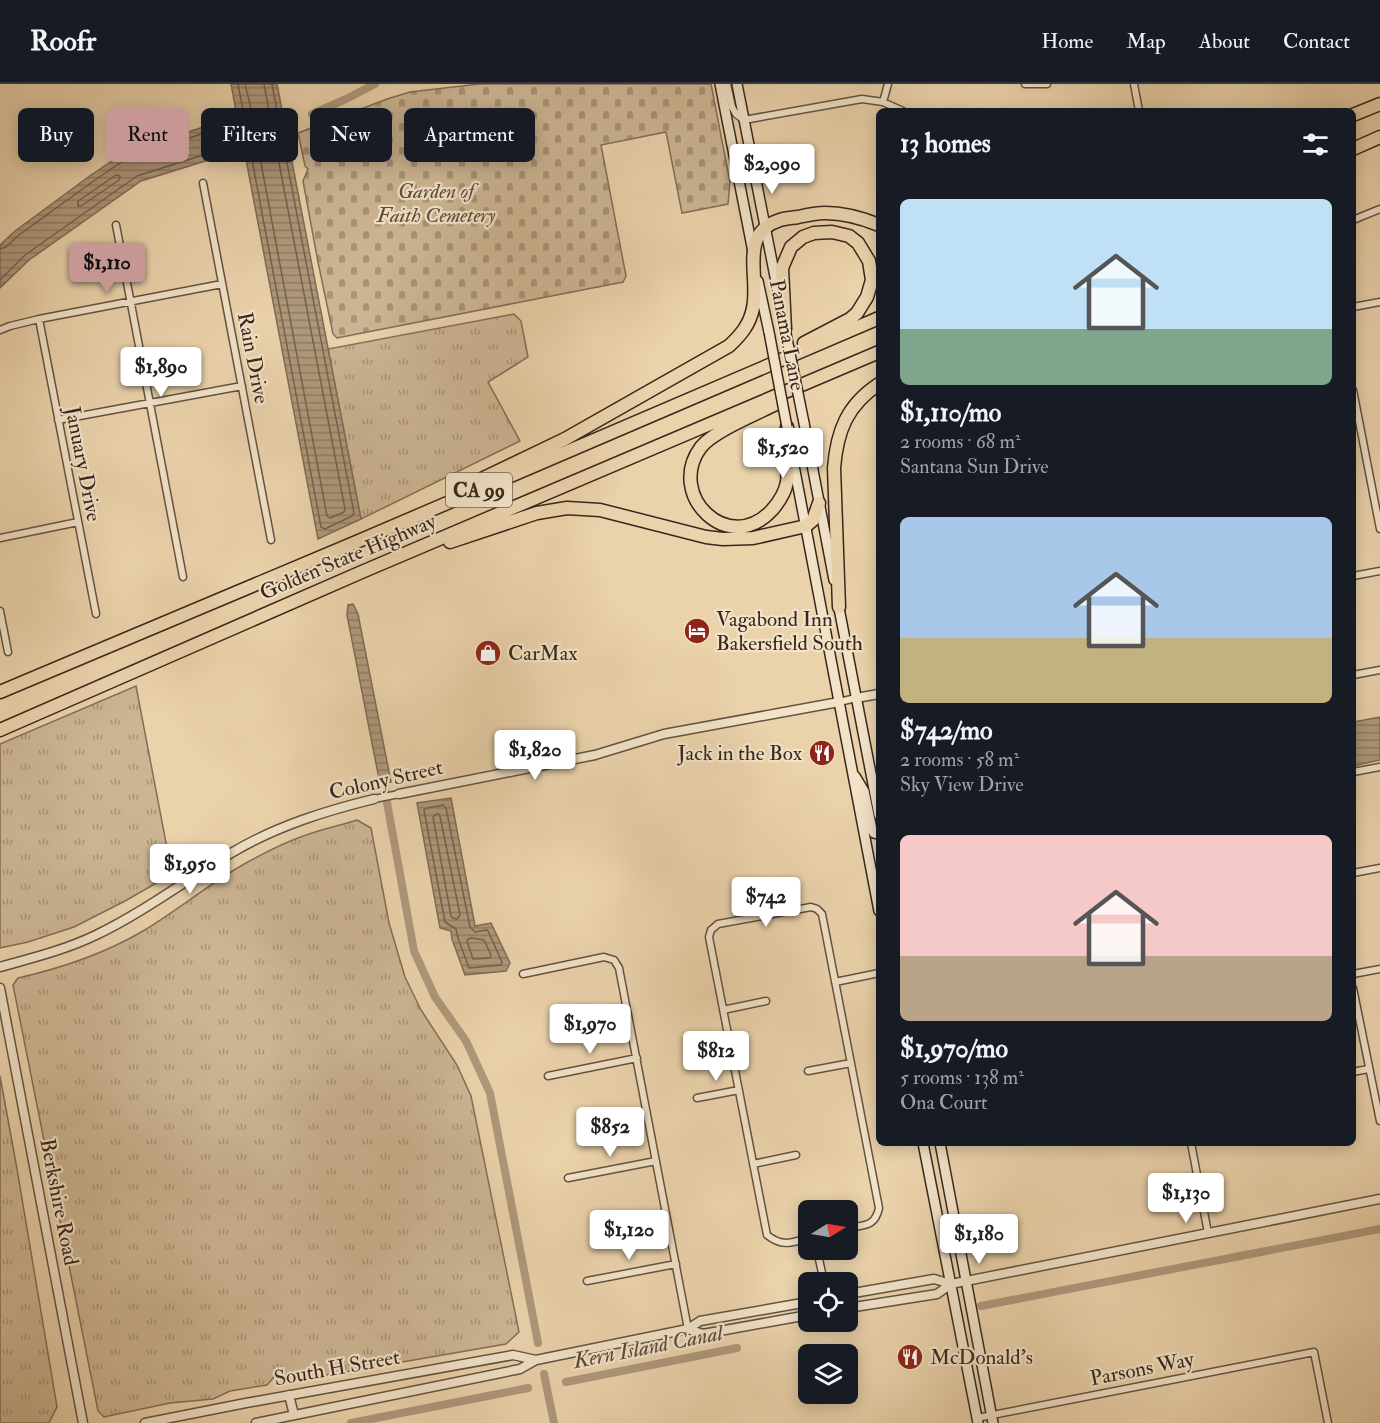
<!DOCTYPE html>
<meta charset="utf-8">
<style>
body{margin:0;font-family:"IM FELL Double Pica",serif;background:#20242c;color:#f1f3f6;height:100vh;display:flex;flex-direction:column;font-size:22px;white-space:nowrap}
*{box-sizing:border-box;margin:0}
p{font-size:20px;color:#9ea1a6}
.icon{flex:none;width:33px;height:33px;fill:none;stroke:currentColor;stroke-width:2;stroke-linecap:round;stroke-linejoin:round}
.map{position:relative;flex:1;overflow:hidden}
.panel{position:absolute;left:876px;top:24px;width:480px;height:1038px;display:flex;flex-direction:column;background:#171b24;border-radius:9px;box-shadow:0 3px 15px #0003}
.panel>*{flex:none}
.guide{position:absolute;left:18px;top:24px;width:570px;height:54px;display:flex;gap:12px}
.needle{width:39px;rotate:79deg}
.fabs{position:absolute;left:798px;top:1116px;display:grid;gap:12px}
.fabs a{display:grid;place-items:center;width:60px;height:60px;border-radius:9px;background:#171b24;box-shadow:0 3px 15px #0003;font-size:30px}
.price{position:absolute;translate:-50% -51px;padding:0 14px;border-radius:6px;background:#fff;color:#222;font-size:20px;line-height:39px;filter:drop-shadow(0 2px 3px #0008)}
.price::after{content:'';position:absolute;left:50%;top:36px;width:18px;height:14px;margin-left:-9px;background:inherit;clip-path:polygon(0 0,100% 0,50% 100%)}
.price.selected{background:#c59692;color:#111}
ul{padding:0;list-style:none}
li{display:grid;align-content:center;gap:12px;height:318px;padding:0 24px}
li span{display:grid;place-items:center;height:186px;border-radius:9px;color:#555}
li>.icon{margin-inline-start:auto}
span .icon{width:108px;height:108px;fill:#fffc;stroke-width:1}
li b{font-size:26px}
h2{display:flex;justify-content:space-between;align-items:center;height:72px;padding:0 24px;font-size:26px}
.chip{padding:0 21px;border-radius:9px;background:#171b24;box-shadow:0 3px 15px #0003;font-size:21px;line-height:54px}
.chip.selected{background:#c59692;color:#111}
header{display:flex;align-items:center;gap:36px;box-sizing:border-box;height:84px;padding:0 30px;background:#171b24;border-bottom:2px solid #363941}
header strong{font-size:28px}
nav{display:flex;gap:33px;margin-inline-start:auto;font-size:21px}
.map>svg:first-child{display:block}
</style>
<header>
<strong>Roofr</strong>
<nav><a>Home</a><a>Map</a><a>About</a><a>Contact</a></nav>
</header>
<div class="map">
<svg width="1380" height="1339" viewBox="0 0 1380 1339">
<defs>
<pattern id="grass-tufts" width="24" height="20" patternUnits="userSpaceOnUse" patternTransform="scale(1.5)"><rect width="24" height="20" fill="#ccb593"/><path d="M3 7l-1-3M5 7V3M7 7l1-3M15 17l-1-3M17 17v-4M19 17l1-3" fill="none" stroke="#a79377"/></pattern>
<pattern id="cemetery-stones" width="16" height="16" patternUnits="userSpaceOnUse" patternTransform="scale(1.5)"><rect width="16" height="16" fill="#ccb593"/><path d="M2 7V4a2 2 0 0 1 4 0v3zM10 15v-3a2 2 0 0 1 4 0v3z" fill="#a79377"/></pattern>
<pattern id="water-rules" width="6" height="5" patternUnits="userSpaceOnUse" patternTransform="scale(1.5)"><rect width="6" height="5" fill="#ae987b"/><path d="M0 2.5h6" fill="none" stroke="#8f7c64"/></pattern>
</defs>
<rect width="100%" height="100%" fill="#ead2ab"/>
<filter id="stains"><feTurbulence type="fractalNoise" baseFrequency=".00333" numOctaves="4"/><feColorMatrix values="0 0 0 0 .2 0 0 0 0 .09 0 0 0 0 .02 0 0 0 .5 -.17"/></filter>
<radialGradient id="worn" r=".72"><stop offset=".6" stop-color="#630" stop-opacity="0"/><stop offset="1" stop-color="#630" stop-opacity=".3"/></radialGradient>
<!-- grass -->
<path fill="url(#grass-tufts)" stroke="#826e58" stroke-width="1.5" d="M514,230L521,237L528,273L488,298L520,357L361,435L328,265Z
M136,602L172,790L125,817L74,843L28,858L0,864V660Z
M357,736L371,744L389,839L405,893L421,926L457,981L471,1012L519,1248L506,1260L310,1294L303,1287L274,1293L267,1301L230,1307L213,1315L170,1319L104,1333L98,1327L13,901L18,894C62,884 104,870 143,847C178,826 210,799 246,779C266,768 287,757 309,750C324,745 341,741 357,736Z
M0,992L17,1085L57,1323L49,1339H0Z"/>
<!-- cemetery -->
<path fill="url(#cemetery-stones)" stroke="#826e58" stroke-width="1.5" d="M479,0H711L730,98L728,120L682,129L666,48L601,61L626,192L623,198L337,254L333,250L318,178L303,97L308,85L305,82L298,49L387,15L410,8Z"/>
<!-- water -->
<path fill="url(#water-rules)" stroke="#7f6b55" stroke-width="1.5" d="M231,0H277L361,435L318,455L244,65L141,97L29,176L0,204V161L15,147L91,91L124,69L237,32Z
M353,520L358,530L391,698L380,700L347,531L348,521Z
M1380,633V676L1353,682V638Z
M451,714L475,842L491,839L510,879L506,887L465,891L452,855L451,847L440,844L417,719Z"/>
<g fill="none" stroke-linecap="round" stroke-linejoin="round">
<!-- shore -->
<path stroke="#74604c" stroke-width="1.5" d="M245,0C247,11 255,29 249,39C246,44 241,45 238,49L240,51C249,52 254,54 258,63L327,432L330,434L344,428L345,425L264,0
M116,91L120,92L119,96L81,122H78V117Z
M0,165L6,163L19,151L95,96L126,75L241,37L244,31L238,0
M0,196L25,171L137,92L241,59L247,60L250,65L321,443L325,445L352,432L354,429L272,0
M443,721L446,724L470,843L475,848L486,846L488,847L502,878L501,881L469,884L458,854L456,845L445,838L424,726L427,724Z
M436,730H439L440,732L460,831L457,835L453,834L451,832L433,733Z
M471,854L484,856L491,871L490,874L473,875L467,857L468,855Z"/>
<!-- canal -->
<path stroke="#ae987b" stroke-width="8" d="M312,30L346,15L375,0
M382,691L414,867L435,913L466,957L490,1009L538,1259
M981,1222L1380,1145
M544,1290L554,1339
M566,1298L737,1264
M351,1339L528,1304"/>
<!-- minor casing -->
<g stroke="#655240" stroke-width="9">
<path id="minor" d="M727,0L732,23L736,30L744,36L862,15L883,18L903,27
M1025,0H1047
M1134,0L1139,27
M883,18L888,0
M203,99L271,456
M1353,136L1380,125
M116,141L183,493
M1353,223L1380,218
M39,235L96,530
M0,246L10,242L39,235L222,200
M1353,306L1380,445
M58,336L242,302
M0,454L78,438
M1353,492L1380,487
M0,527L8,568
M1353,591L1380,586
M839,618L856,614
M1353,688L1380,683
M374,715L399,710
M1353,789L1380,784
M523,890L604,873L614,876L619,884L688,1245
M1353,890L1380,885
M835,898L879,889
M1353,904L1380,1037
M723,926L766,917
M808,987L851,979
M1353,988L1368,985
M548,992L637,974
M697,1014L739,1006
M1191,1059L1208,1149
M753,1080L796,1071
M568,1094L656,1077
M808,1154C791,1159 782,1163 767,1151L709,853L711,846L718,840L811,823L817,825L822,830L879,1124C875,1143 864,1141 848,1144
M817,1166L824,1198
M587,1197L676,1180
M977,1334L1314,1268L1328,1339"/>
</g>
<!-- tertiary casing -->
<g stroke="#655240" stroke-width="11">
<path id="tertiary" d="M856,614L879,610
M399,710L595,671L664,650L839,618
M0,883C32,874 65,866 96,851C144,828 187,795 233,768C277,742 325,727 374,715
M0,904L83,1339
M848,1210L934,1195L951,1200
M848,1224L937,1210L951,1200L1380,1115
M688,1245L703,1250L808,1231
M536,1276L688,1245L700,1237L808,1218
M289,1311L294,1331
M145,1339L246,1319L513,1271L536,1276L520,1285L256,1339"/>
</g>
<!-- secondary casing -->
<g stroke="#39271d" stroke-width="12">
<path id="secondary" d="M720,0L753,168
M737,0L779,213
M758,197L769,248
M804,339L834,496
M791,366L879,827
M838,519L879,731
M855,692L864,707L872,746L874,749L879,750
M923,1059L978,1339
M940,1059L993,1339"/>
</g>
<!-- motorway casing -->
<g stroke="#39271d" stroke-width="15">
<path id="motorway" d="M1353,31L1380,20
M1353,65L1380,53
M785,245L782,184L791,163L803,153L814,149L832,148L849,152L858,159L869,177L872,196L867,213L857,229L850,235L804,259
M776,320C756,330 714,347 701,363C665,411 729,473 772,426C779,418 785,409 787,398C788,392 787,385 787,379C787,367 787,355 787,343
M465,403L565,355L729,262C741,251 750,240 753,224C760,193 738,149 780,136C786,134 792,134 798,133C807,131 816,129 825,129C844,129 862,134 879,141
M450,458L537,429L567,424L600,426L706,453L723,455L753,454L806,442L813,436L819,419
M839,523L834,384C837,347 847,321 879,300
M0,608L354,459L879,234
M0,646L364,487L879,268"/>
</g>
<!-- minor -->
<use href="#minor" stroke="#f1e2c8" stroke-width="6"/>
<!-- tertiary -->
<use href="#tertiary" stroke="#f1e2c8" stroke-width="8"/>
<!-- secondary -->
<use href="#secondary" stroke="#f1e2c8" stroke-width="9"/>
<!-- motorway -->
<use href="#motorway" stroke="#ead2ab" stroke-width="12"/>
<!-- secondary-bridge casing -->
<g stroke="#39271d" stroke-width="12" stroke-linecap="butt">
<path id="secondary-bridge" d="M785,245L804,339
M769,248L787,343"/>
</g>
<!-- secondary-bridge -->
<use href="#secondary-bridge" stroke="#f1e2c8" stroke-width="9"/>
</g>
<!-- icons -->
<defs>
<g id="hotel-disc" transform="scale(1.35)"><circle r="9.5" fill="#8f2418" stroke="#f1e2c8"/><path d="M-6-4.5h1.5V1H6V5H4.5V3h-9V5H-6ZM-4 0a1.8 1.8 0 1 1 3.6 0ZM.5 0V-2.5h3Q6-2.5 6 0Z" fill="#fff"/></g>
<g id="shop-disc" transform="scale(1.35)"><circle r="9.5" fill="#8f2418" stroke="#f1e2c8"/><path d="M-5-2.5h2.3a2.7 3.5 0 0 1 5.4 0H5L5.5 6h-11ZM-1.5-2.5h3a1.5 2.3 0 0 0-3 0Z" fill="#fff"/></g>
<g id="restaurant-disc" transform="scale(1.35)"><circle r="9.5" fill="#8f2418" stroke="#f1e2c8"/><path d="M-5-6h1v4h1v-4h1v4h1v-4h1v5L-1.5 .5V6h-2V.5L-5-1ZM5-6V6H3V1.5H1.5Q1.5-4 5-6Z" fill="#fff"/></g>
</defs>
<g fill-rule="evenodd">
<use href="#hotel-disc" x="697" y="547"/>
<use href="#shop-disc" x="488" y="569"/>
<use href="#restaurant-disc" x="822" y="669"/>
<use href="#restaurant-disc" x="910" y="1273"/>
</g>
<g text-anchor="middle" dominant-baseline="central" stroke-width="4.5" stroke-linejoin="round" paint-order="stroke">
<!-- shield labels -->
<rect fill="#f1e2c8" stroke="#705f50" stroke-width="1.5" x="446" y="389" width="66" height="34" rx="4.5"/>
<g font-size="20" font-weight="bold" fill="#39271d">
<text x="479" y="406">CA 99</text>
</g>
<!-- park labels -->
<g font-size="21" font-style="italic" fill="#5e4a3a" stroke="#f1e2c8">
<text x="436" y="107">Garden of<tspan x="436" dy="24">Faith Cemetery</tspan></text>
</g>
<!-- street labels -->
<g font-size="21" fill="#39271d" stroke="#f1e2c8">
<text transform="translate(787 251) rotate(79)">Panama Lane</text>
<text transform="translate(253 274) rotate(79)">Rain Drive</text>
<text transform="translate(83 380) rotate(79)">January Drive</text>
<text transform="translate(348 473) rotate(-23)">Golden State Highway</text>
<text transform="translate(386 696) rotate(-13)">Colony Street</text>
<text transform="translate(59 1118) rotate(79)">Berkshire Road</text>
<text transform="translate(337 1284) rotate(-10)">South H Street</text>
<text transform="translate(1142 1285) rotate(-11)">Parsons Way</text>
</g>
<!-- poi labels -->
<g font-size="21" fill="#39271d" stroke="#f1e2c8" text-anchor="start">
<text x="716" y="535">Vagabond Inn<tspan x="716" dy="24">Bakersfield South</tspan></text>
<text x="508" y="569">CarMax</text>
<text x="802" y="669" text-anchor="end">Jack in the Box</text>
<text x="930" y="1273">McDonald's</text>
</g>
<!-- water labels -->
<g font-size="22" font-style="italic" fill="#5c4939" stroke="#f1e2c8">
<text transform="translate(648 1263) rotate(-11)">Kern Island Canal</text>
</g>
</g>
<rect width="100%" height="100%" filter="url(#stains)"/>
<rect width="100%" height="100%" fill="url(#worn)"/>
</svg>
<div class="fabs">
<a><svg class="needle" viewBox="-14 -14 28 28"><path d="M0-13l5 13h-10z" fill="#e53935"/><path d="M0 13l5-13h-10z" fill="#9ea1a6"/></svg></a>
<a><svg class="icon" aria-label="locate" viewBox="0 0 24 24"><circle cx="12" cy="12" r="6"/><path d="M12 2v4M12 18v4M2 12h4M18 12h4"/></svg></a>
<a><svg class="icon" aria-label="layers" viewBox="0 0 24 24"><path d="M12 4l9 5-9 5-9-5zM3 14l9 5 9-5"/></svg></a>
</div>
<b class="price" style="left:772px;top:111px">$2,090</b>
<b class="price selected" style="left:107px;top:210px">$1,110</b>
<b class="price" style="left:161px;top:314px">$1,890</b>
<b class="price" style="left:783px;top:395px">$1,520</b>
<b class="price" style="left:535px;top:697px">$1,820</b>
<b class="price" style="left:190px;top:811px">$1,950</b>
<b class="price" style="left:766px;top:844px">$742</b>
<b class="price" style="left:590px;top:971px">$1,970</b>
<b class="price" style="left:716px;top:998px">$812</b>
<b class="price" style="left:610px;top:1074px">$852</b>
<b class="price" style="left:1186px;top:1140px">$1,130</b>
<b class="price" style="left:629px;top:1177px">$1,120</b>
<b class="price" style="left:979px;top:1181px">$1,180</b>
<div class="guide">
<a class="chip">Buy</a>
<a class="chip selected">Rent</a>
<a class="chip">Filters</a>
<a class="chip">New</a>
<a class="chip">Apartment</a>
</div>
<section class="panel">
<h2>13 homes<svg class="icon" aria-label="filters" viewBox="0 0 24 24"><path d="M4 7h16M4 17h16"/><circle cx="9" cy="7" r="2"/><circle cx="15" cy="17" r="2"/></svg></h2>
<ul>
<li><span style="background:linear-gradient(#bfe0f5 70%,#7fa58c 0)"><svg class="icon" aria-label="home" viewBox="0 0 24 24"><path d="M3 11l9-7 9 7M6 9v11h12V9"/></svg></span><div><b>$1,110/mo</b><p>2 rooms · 68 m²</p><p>Santana Sun Drive</p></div></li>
<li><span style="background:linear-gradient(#a9c7e8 65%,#c2b280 0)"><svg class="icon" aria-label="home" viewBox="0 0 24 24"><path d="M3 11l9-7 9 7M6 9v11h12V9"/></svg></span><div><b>$742/mo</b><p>2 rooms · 58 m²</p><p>Sky View Drive</p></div></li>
<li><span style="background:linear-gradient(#f6c9c9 65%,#b9a48a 0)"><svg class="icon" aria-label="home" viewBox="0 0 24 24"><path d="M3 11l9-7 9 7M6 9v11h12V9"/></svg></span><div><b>$1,970/mo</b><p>5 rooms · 138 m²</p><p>Ona Court</p></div></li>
</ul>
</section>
</div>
